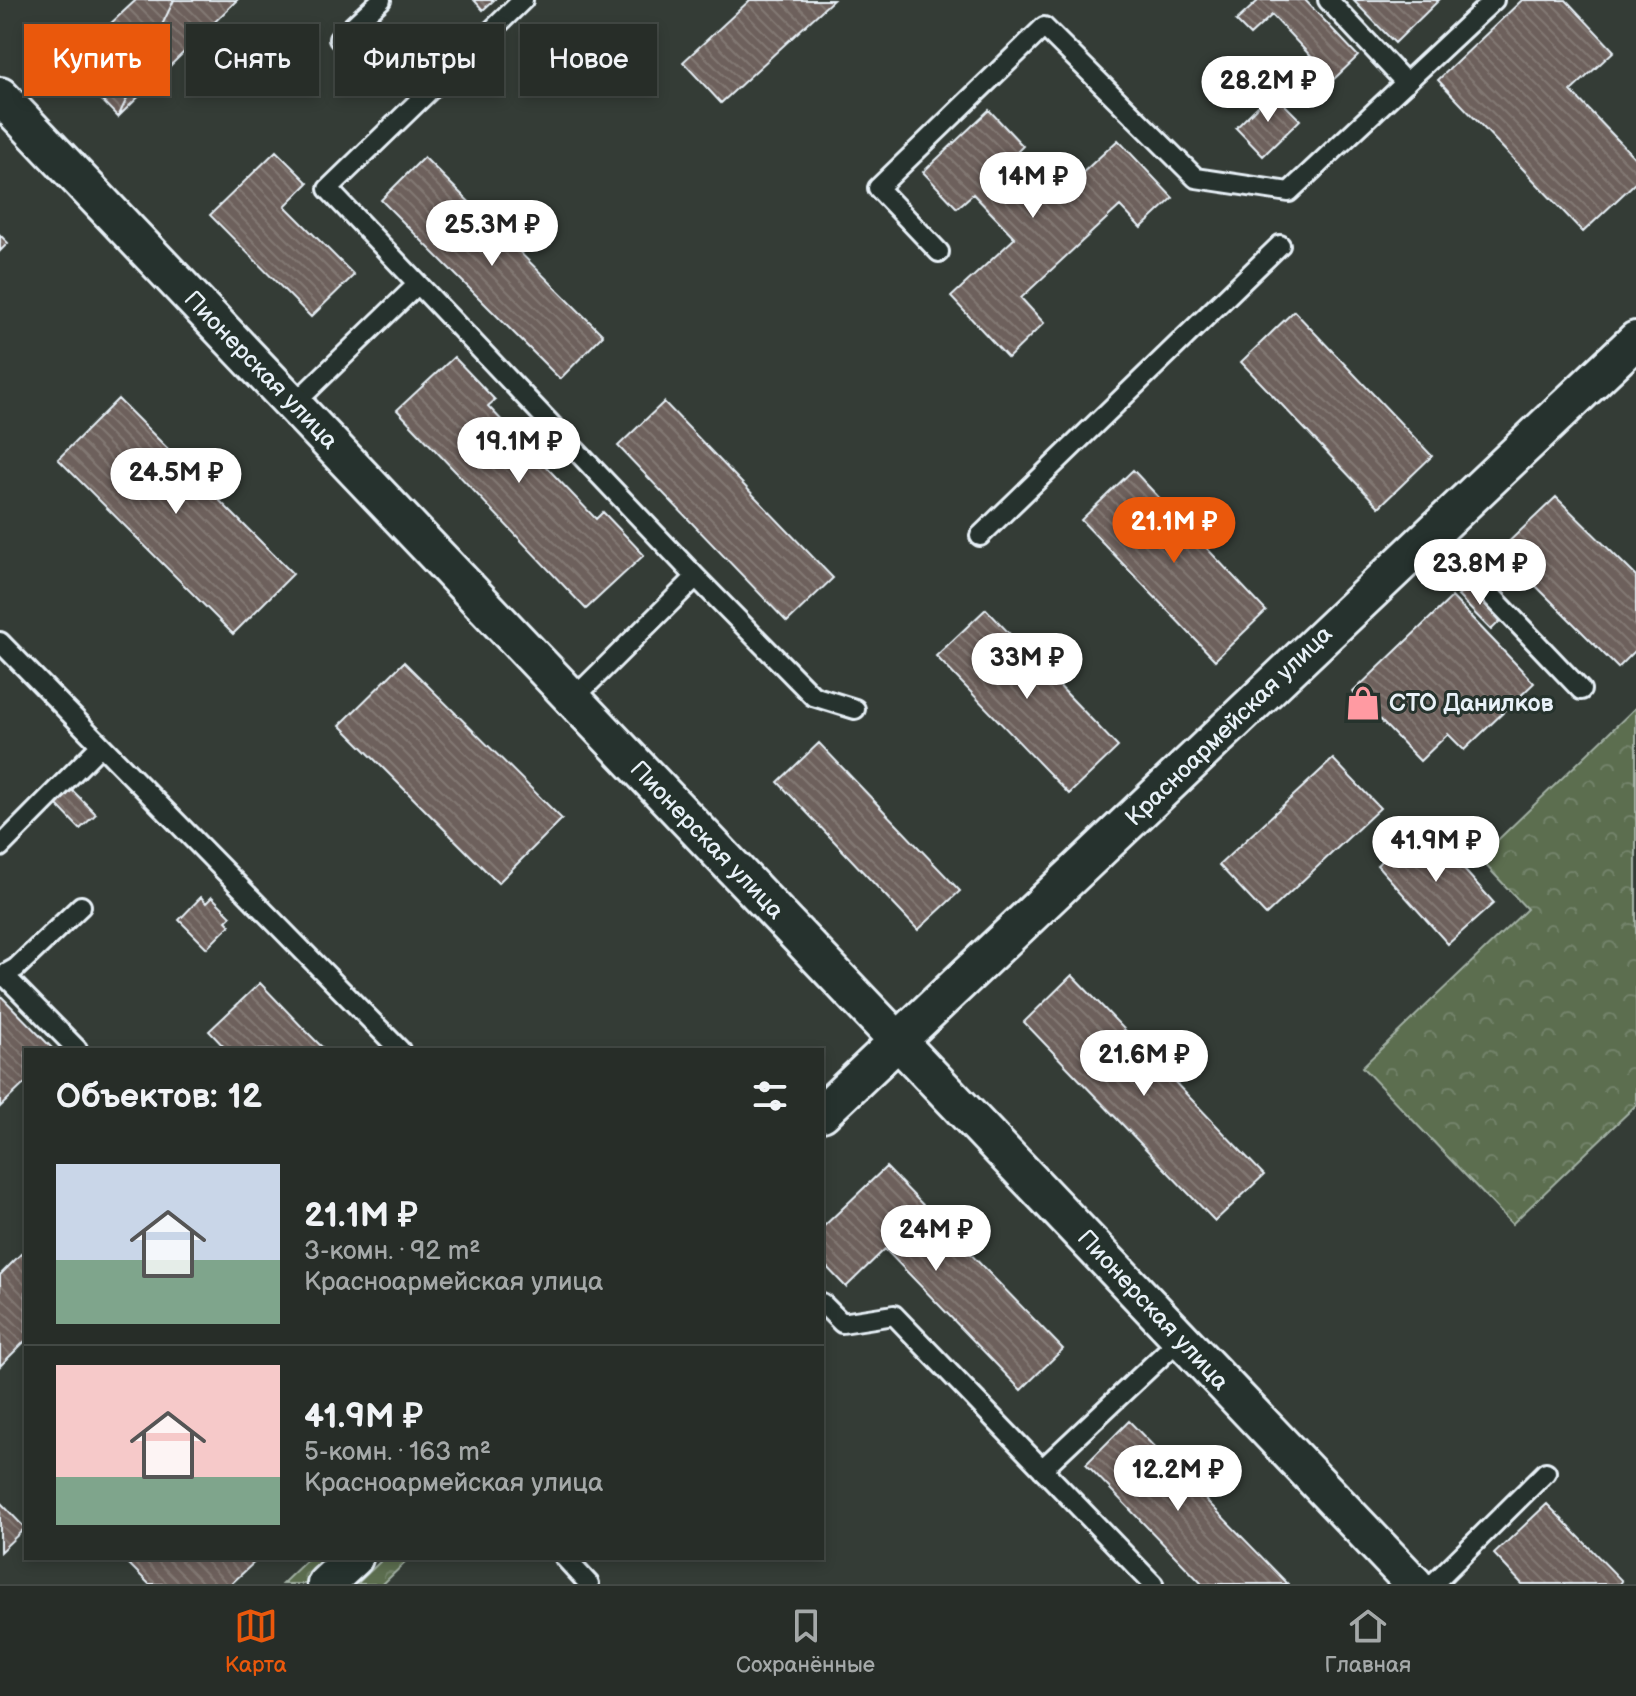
<!DOCTYPE html>
<html lang="ru">
<meta charset="utf-8">
<style>
body{margin:0;font-family:"Balsamiq Sans",sans-serif;background:#2f3530;color:#f1f3f6;height:100vh;display:flex;flex-direction:column;font-size:30px;white-space:nowrap}
*{box-sizing:border-box;margin:0}
p{font-size:26px;color:#a4a8a8}
.icon{flex:none;width:44px;height:44px;fill:none;stroke:currentColor;stroke-width:2;stroke-linecap:round;stroke-linejoin:round}
.map{position:relative;flex:1;overflow:hidden}
.panel{position:absolute;left:24px;top:1048px;width:800px;height:512px;display:flex;flex-direction:column;background:#272d28;border-radius:0px;box-shadow:0 4px 12px #0003,0 0 0 2px #434945}
.panel>*{flex:none}
.guide{position:absolute;left:24px;top:24px;width:800px;height:72px;display:flex;gap:16px}
.price{position:absolute;translate:-50% -68px;padding:0 18px;border-radius:28px;background:#fff;color:#222;font-size:26px;line-height:52px;filter:drop-shadow(0 2px 4px #0008)}
.price::after{content:'';position:absolute;left:50%;top:48px;width:24px;height:18px;margin-left:-12px;background:inherit;clip-path:polygon(0 0,100% 0,50% 100%)}
.price.selected{background:#ea580c;color:#fff}
ul{padding:0;list-style:none}
li{display:flex;align-items:center;gap:24px;height:200px;padding:0 32px}
li+li{border-top:2px solid #434945}
li span{display:grid;place-items:center;flex:none;width:224px;height:160px;border-radius:0px;color:#555}
li>.icon{margin-inline-start:auto}
span .icon{width:96px;height:96px;fill:#fffc;stroke-width:1}
li b{font-size:34px}
h2{display:flex;justify-content:space-between;align-items:center;height:96px;padding:0 32px;font-size:34px}
.tag{padding:0 28px;border-radius:0px;background:#272d28;box-shadow:0 4px 12px #0003,0 0 0 2px #434945;font-size:28px;line-height:72px}
.tag.selected{background:#ea580c;color:#fff}
.menu{display:flex;justify-content:space-around;align-items:center;height:112px;border-top:2px solid #434945;background:#272d28;font-size:22px;color:#a4a8a8}
.menu a{display:grid;justify-items:center;gap:4px}
.menu .selected{color:#ea580c}
.map>svg:first-child{display:block}
</style>
<div class="map">
<svg width="1636" height="1584" viewBox="0 0 1636 1584">
<defs>
<pattern id="forest-crowns" width="20" height="18" patternUnits="userSpaceOnUse" patternTransform="scale(2)"><rect width="20" height="18" fill="#5c6e50"/><path d="M2 6a3 3 0 1 1 6 0M12 15a3 3 0 1 1 6 0" fill="none" stroke="#73836a"/></pattern>
<pattern id="building-back-hatch" width="6" height="6" patternUnits="userSpaceOnUse" patternTransform="scale(2)"><rect width="6" height="6" fill="#6d615b"/><path d="M-1 5l2 2M0 0l6 6M5-1l2 2" fill="none" stroke="#827873"/></pattern>
</defs>
<rect width="100%" height="100%" fill="#343c36"/>
<filter id="ink" filterUnits="userSpaceOnUse"><feTurbulence type="fractalNoise" baseFrequency=".0125" numOctaves="2"/><feDisplacementMap in="SourceGraphic" scale="16" xChannelSelector="R" yChannelSelector="G"/><feConvolveMatrix kernelMatrix="1 2 1 2 8 2 1 2 1" color-interpolation-filters="sRGB"/></filter>
<g filter="url(#ink)">
<!-- forest -->
<path fill="url(#forest-crowns)" stroke="#a2b0a4" stroke-width="2" d="M1636,707V1105L1512,1224L1362,1067L1527,909L1479,858Z
M309,1558H335L307,1584H282Z
M384,1558H410L383,1584H357Z"/>
<!-- building -->
<path fill="url(#building-back-hatch)" stroke="#e8f1f8" stroke-width="2" d="M136,0H174L118,117L67,64Z
M174,0H237L118,117Z
M474,0H494L483,10Z
M750,0H833L721,103L683,62Z
M1259,0H1305L1358,56L1333,80L1272,15L1250,35L1236,21Z
M1353,0H1439L1395,43Z
M1522,0H1566L1614,51L1571,91L1636,159V182L1583,232L1438,80Z
M1272,92L1300,120L1263,156L1236,128Z
M989,110L1023,146L1011,158L1052,201L1118,140L1173,198L1141,228L1120,206L1021,298L1044,323L1008,358L951,297L1015,238L973,194L957,208L923,172Z
M276,151L308,183L285,206L354,275L311,317L210,215Z
M424,157L603,335L560,379L381,200Z
M0,235L8,243L0,251Z
M1294,311L1432,456L1379,507L1241,362Z
M454,357L495,400L488,406L596,519L603,512L644,555L586,609L397,410Z
M118,399L293,574L233,634L58,459Z
M664,402L833,578L787,622L618,446Z
M1133,470L1266,611L1215,660L1081,520Z
M1556,497L1636,576V650L1618,668L1500,550Z
M1470,585L1502,619L1491,630L1458,596Z
M1452,597L1534,683L1464,750L1448,734L1420,761L1353,692Z
M986,609L1118,747L1069,794L936,656Z
M404,662L562,819L498,883L340,725Z
M819,743L960,891L918,930L778,782Z
M1333,759L1380,808L1266,915L1219,865Z
M72,790L96,814L80,829L57,805Z
M1423,824L1494,903L1448,944L1377,865Z
M201,897L206,903L212,897L231,916L226,921L230,925L207,948L179,920Z
M1072,975L1264,1175L1215,1221L1024,1022Z
M260,983L303,1028L325,1050H227L209,1031Z
M0,995L54,1050H26V1082L0,1107Z
M886,1167L1063,1349L1021,1390L885,1249L846,1287L822,1262V1228Z
M26,1249V1340L0,1366V1275Z
M1129,1421L1288,1584H1202L1086,1464Z
M0,1502L25,1528L0,1552Z
M1547,1504L1622,1581L1620,1584H1522L1494,1554Z
M131,1558H259L231,1584H149L127,1562Z"/>
<g fill="none" stroke-linecap="round" stroke-linejoin="round">
<!-- service casing -->
<g stroke="#e8f1f8" stroke-width="24">
<path id="service" d="M523,0L328,189L696,577L813,696L855,709
M1328,0L1406,83
M339,39L381,0
M939,252L878,188L1044,27L1196,178L1289,192L1494,0
M293,405L418,284
M1432,533L1581,690
M980,536L1280,245
M0,642L400,1050
M573,699L696,577
M0,847L101,745
M4,975L77,1049
M0,977L16,968L81,906
M822,1303L842,1323L894,1315L1153,1584
M1042,1469L1180,1339
M565,1558L589,1584
M1433,1584L1546,1472"/>
</g>
<!-- minor casing -->
<g stroke="#e8f1f8" stroke-width="42">
<path id="minor" d="M0,96L1414,1584
M822,1113L1636,340
M326,1584L354,1558"/>
</g>
<!-- service -->
<use href="#service" stroke="#26332d" stroke-width="18"/>
<!-- minor -->
<use href="#minor" stroke="#26332d" stroke-width="36"/>
</g>
</g>
<!-- icons -->
<defs>
<g id="shop-bare" transform="scale(2.76)"><path d="M-5-2.5h2.3a2.7 3.5 0 0 1 5.4 0H5L5.5 6h-11ZM-1.5-2.5h3a1.5 2.3 0 0 0-3 0Z" fill="#ff9aa2" stroke="#26332d" stroke-width="2.5" paint-order="stroke"/></g>
</defs>
<g fill-rule="evenodd">
<use href="#shop-bare" x="1363" y="703"/>
</g>
<g text-anchor="middle" dominant-baseline="central" stroke-width="6" stroke-linejoin="round" paint-order="stroke">
<!-- street labels -->
<g font-size="24" fill="#e8f1f8" stroke="#26332d">
<text transform="translate(261 370) rotate(46)">Пионерская улица</text>
<text transform="translate(1229 726) rotate(-44)">Красноармейская улица</text>
<text transform="translate(707 840) rotate(46)">Пионерская улица</text>
<text transform="translate(1153 1310) rotate(47)">Пионерская улица</text>
</g>
<!-- poi labels -->
<g font-size="24" font-weight="bold" fill="#e8f1f8" stroke="#26332d" text-anchor="start">
<text x="1389" y="703">СТО Данилков</text>
</g>
</g>
</svg>
<b class="price" style="left:1268px;top:124px">28.2M ₽</b>
<b class="price" style="left:1033px;top:220px">14M ₽</b>
<b class="price" style="left:492px;top:268px">25.3M ₽</b>
<b class="price" style="left:519px;top:485px">19.1M ₽</b>
<b class="price" style="left:176px;top:516px">24.5M ₽</b>
<b class="price selected" style="left:1174px;top:565px">21.1M ₽</b>
<b class="price" style="left:1480px;top:607px">23.8M ₽</b>
<b class="price" style="left:1027px;top:701px">33M ₽</b>
<b class="price" style="left:1436px;top:884px">41.9M ₽</b>
<b class="price" style="left:1144px;top:1098px">21.6M ₽</b>
<b class="price" style="left:936px;top:1273px">24M ₽</b>
<b class="price" style="left:1178px;top:1513px">12.2M ₽</b>
<div class="guide">
<a class="tag selected">Купить</a>
<a class="tag">Снять</a>
<a class="tag">Фильтры</a>
<a class="tag">Новое</a>
</div>
<section class="panel">
<h2>Объектов: 12<svg class="icon" aria-label="filters" viewBox="0 0 24 24"><path d="M4 7h16M4 17h16"/><circle cx="9" cy="7" r="2"/><circle cx="15" cy="17" r="2"/></svg></h2>
<ul>
<li><span style="background:linear-gradient(#c9d6e8 60%,#7fa58c 0)"><svg class="icon" aria-label="home" viewBox="0 0 24 24"><path d="M3 11l9-7 9 7M6 9v11h12V9"/></svg></span><div><b>21.1M ₽</b><p>3-комн. · 92 m²</p><p>Красноармейская улица</p></div></li>
<li><span style="background:linear-gradient(#f6c9c9 70%,#7fa58c 0)"><svg class="icon" aria-label="home" viewBox="0 0 24 24"><path d="M3 11l9-7 9 7M6 9v11h12V9"/></svg></span><div><b>41.9M ₽</b><p>5-комн. · 163 m²</p><p>Красноармейская улица</p></div></li>
</ul>
</section>
</div>
<nav class="menu">
<a class="selected"><svg class="icon" aria-label="map" viewBox="0 0 24 24"><path d="M3 6l6-2 6 2 6-2v14l-6 2-6-2-6 2zM9 4v14M15 6v14"/></svg>Карта</a>
<a><svg class="icon" aria-label="saved" viewBox="0 0 24 24"><path d="M7 4h10v16l-5-4-5 4z"/></svg>Сохранённые</a>
<a><svg class="icon" aria-label="home" viewBox="0 0 24 24"><path d="M3 11l9-7 9 7M6 9v11h12V9"/></svg>Главная</a>
</nav>
